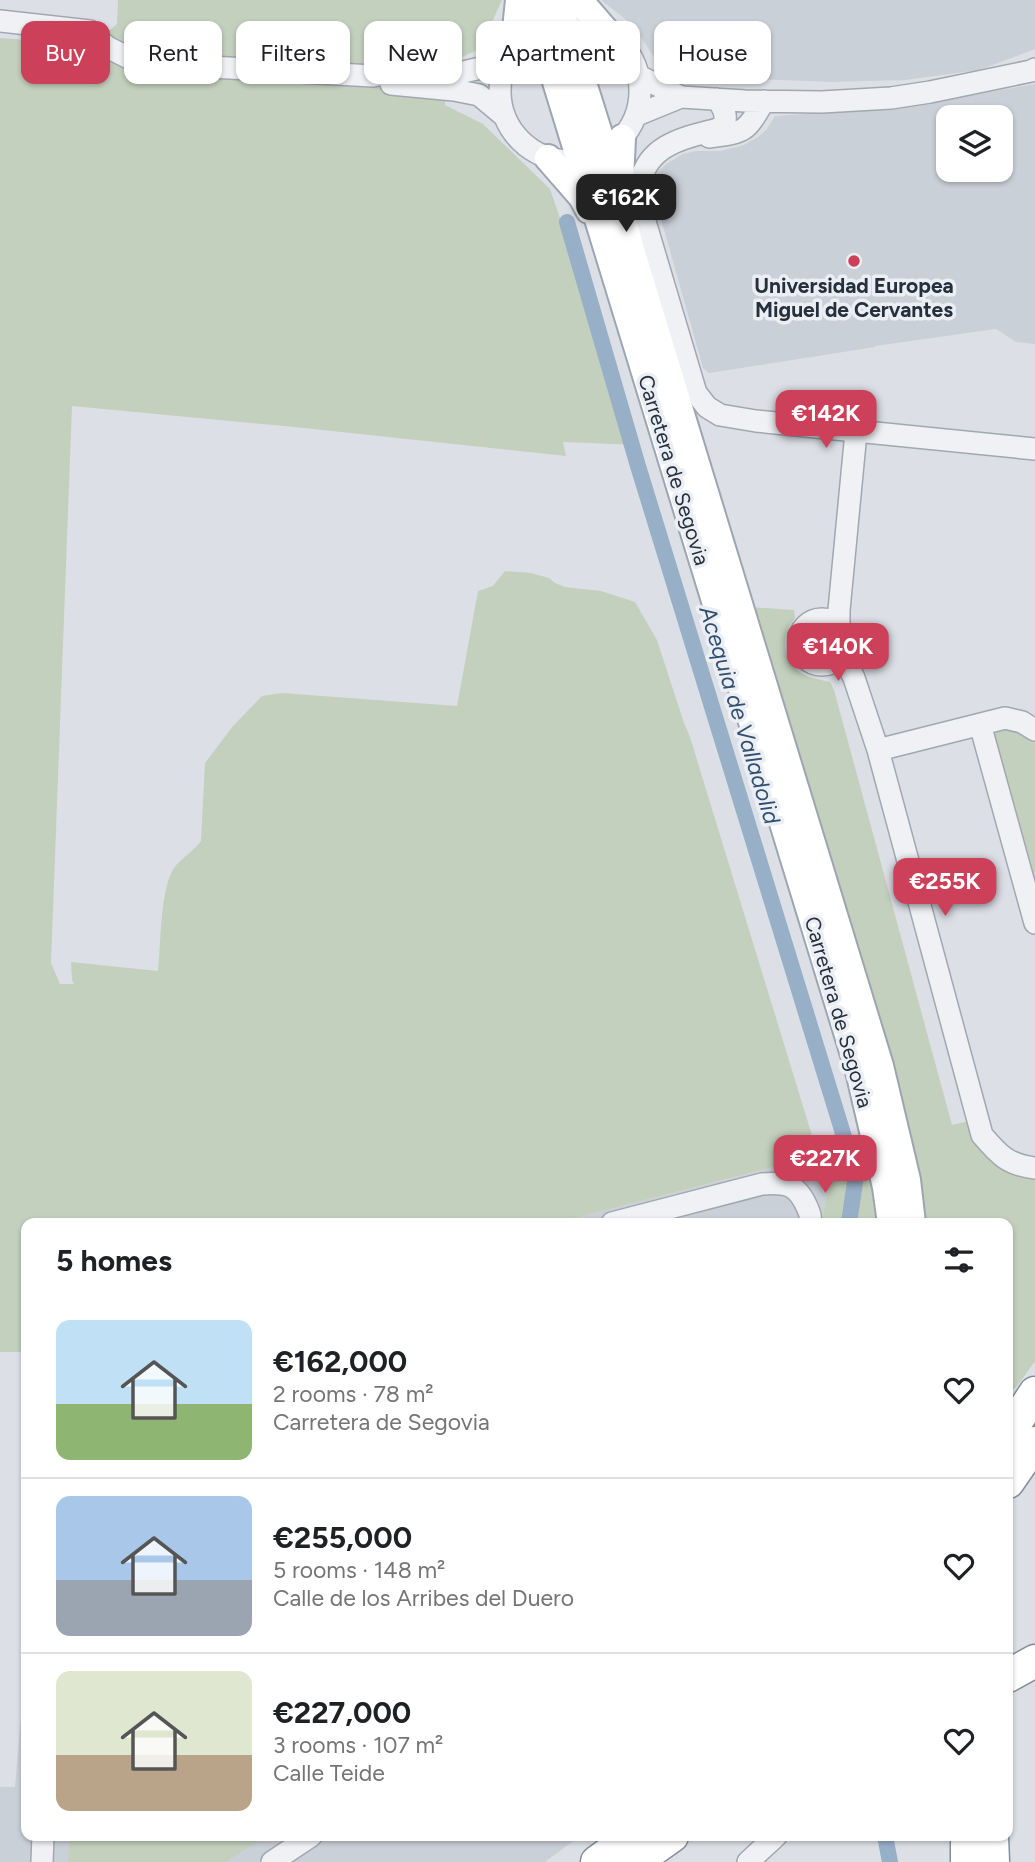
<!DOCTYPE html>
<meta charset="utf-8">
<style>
body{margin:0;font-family:Figtree,sans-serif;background:#f6f6f6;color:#202124;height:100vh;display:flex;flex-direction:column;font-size:26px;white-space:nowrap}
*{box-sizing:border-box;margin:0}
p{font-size:23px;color:#757577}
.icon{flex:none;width:38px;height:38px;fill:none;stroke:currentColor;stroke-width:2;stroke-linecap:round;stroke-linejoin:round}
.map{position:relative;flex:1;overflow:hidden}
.sheet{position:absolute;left:21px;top:1218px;width:992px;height:623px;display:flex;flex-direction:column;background:#fff;border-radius:14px;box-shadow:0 2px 5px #0004}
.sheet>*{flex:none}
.top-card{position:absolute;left:21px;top:21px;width:994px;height:63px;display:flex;gap:14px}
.tools{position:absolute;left:936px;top:105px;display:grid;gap:14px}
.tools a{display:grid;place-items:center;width:77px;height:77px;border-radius:14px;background:#fff;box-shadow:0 2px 5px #0004;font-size:35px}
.price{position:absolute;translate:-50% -60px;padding:0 16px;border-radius:14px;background:#cc4059;color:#fff;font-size:23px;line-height:46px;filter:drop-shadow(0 2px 4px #0008)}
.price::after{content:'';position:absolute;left:50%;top:42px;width:21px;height:16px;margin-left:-10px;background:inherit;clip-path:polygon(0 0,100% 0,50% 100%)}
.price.current{background:#222;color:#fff}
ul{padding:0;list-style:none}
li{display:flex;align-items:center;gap:21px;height:175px;padding:0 35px}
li+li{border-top:2px solid #e0e0e0}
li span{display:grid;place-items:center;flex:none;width:196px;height:140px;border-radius:14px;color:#555}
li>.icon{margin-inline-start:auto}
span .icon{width:84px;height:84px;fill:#fffc;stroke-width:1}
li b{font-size:30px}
h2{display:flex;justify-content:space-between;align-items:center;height:84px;padding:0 35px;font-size:30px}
.tag{padding:0 24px;border-radius:14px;background:#fff;box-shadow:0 2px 5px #0004;font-size:24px;line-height:63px}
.tag.current{background:#cc4059;color:#fff}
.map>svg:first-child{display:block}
</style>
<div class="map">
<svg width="1035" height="1862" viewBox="0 0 1035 1862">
<rect width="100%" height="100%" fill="#dce0e6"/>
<!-- built -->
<path fill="#cad0d8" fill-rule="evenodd" d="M601,0H1035V49L979,70L905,80L832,82L673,76L660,67L634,26Z
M1035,84V344L1016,342L996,329L875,346V347L709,373L703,368L654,194L653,184L656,174L666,164L683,154L696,151H720L744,145L758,137L767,129L775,116L896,108ZM948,117H1001V170H948Z
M818,1156L829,1183L821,1223H575V1218Z
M26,1656V1836H580L545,1862H0V1787H15Z"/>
<!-- green -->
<path fill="#c3d0bd" d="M118,0H502L480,49L446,64L445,105L483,124L550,189L638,445L563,442L566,456L294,427L72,406L51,963L60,984H74L72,980L71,962L158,971C161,944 160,889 174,868C180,859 193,852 201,841L205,763L233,726L262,696L282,693L457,706L478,591L493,586L505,571L531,573L549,578L555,583L565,587L601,591L635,602L657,640L684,723L690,737L818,1155H866L877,1223H821L829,1183L817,1156L575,1218V1223H26V1352H0V38L92,45L117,24Z
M750,607L794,610L795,618C784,631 780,652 793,666C801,677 818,679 830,682L834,690L952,1125L977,1119L982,1135L1035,1168V1361L1018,1385L1008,1395V1223H922L915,1153L910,1136Z
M980,724L1035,730V923Z
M70,1836H266L226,1862H68Z"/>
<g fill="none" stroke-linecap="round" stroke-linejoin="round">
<!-- canal -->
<path stroke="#97afc7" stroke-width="16" d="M567,222L638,466L838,1117L852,1163L855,1182L849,1223
M885,1836L890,1862"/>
<!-- minor casing -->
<g stroke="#a2a7b0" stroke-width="24">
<path id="minor" d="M500 91a70 70 0 1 1 140 0a70 70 0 1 1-140 0Z
M0,21L90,31L107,47L139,63L373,76L398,71L455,74L506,62
M639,76L681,97L745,101L822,102L891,98L930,92L1031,71L1035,69
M391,84L454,90L479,95L503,115
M717,99C722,106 729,116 723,125C719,130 709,131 703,133C665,142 640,156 638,198L696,393L707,407L720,415L756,421L1035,449
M637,115L681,97
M709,137C746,132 745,133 764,101
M799 642a23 23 0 1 1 46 0a23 23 0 1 1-46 0Z
M839,627V610L856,432
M842,653L854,678L878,750L982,1135C999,1155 1008,1165 1035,1168
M980,724L1035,923
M878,750L1005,718L1022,722L1035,730
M612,1223L762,1184C786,1182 797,1184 807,1207C810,1214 811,1216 810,1223
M42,1862L43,1836
M272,1862L311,1836
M748,1862L776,1836"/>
</g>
<!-- major casing -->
<g stroke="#9ca5b2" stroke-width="30">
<path id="major" d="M531,0L859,1071L886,1187L891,1223
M557,0L605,153L631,250L880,1066L907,1180L912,1223
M579,0L605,30
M514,48L519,0
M548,158L582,197L589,210
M620,181L622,138"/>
</g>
<!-- highway casing -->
<g stroke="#848e9d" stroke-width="35">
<path id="highway" d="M1008,1434L1035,1393
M1008,1482L1035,1443
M1008,1676L1035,1661
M967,1836V1862
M992,1836L993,1862
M597,1862L633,1836
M635,1862L672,1836"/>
</g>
<!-- minor -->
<use href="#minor" stroke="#eff1f5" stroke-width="21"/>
<!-- major -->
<use href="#major" stroke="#fff" stroke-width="26"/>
<!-- highway -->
<use href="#highway" stroke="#fff" stroke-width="32"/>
</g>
<!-- markers -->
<circle fill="#cc4059" stroke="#ebeff4" stroke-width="2.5" cx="854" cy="261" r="7"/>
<g text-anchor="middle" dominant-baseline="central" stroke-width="7" stroke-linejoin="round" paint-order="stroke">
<!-- poi labels -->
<g font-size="21" font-weight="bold" fill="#262f3c" stroke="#ebeff4">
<text x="854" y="285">Universidad Europea<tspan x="854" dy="24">Miguel de Cervantes</tspan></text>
</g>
<!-- street labels -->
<g font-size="21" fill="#262f3c" stroke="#ebeff4">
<text transform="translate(674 470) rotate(73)">Carretera de Segovia</text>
<text transform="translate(839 1012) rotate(74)">Carretera de Segovia</text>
</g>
<!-- water labels -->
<g font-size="23" font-style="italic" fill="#314f70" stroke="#ebeff4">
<text transform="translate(740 715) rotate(73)">Acequia de Valladolid</text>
</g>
</g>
</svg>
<div class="tools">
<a><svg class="icon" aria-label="layers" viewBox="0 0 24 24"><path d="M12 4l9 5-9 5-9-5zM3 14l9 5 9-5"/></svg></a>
</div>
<b class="price current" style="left:626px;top:234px">€162K</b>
<b class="price" style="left:826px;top:450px">€142K</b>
<b class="price" style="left:838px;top:683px">€140K</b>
<b class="price" style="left:945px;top:918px">€255K</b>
<b class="price" style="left:825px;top:1195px">€227K</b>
<div class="top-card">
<a class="tag current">Buy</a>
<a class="tag">Rent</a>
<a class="tag">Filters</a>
<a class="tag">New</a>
<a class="tag">Apartment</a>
<a class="tag">House</a>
</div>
<section class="sheet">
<h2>5 homes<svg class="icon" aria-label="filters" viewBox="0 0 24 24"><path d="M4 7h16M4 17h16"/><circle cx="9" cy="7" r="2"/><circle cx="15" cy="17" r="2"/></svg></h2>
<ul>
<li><span style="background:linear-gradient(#bfe0f5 60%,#8fb573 0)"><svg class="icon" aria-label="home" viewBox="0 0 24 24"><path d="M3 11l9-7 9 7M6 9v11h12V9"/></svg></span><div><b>€162,000</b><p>2 rooms · 78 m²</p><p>Carretera de Segovia</p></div><svg class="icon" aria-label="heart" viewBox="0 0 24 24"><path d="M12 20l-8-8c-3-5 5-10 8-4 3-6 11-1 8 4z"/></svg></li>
<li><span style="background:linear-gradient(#a9c7e8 60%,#9aa5b1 0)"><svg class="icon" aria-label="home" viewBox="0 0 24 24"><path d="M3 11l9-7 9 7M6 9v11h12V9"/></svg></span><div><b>€255,000</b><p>5 rooms · 148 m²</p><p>Calle de los Arribes del Duero</p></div><svg class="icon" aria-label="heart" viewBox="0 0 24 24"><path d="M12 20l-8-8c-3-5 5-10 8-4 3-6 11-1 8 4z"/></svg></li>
<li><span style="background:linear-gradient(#dfe7d0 60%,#b9a48a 0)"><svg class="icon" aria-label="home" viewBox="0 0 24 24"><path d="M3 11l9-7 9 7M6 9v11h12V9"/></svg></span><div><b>€227,000</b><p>3 rooms · 107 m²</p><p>Calle Teide</p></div><svg class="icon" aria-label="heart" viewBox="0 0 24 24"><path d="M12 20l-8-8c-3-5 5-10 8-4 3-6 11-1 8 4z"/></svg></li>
</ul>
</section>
</div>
